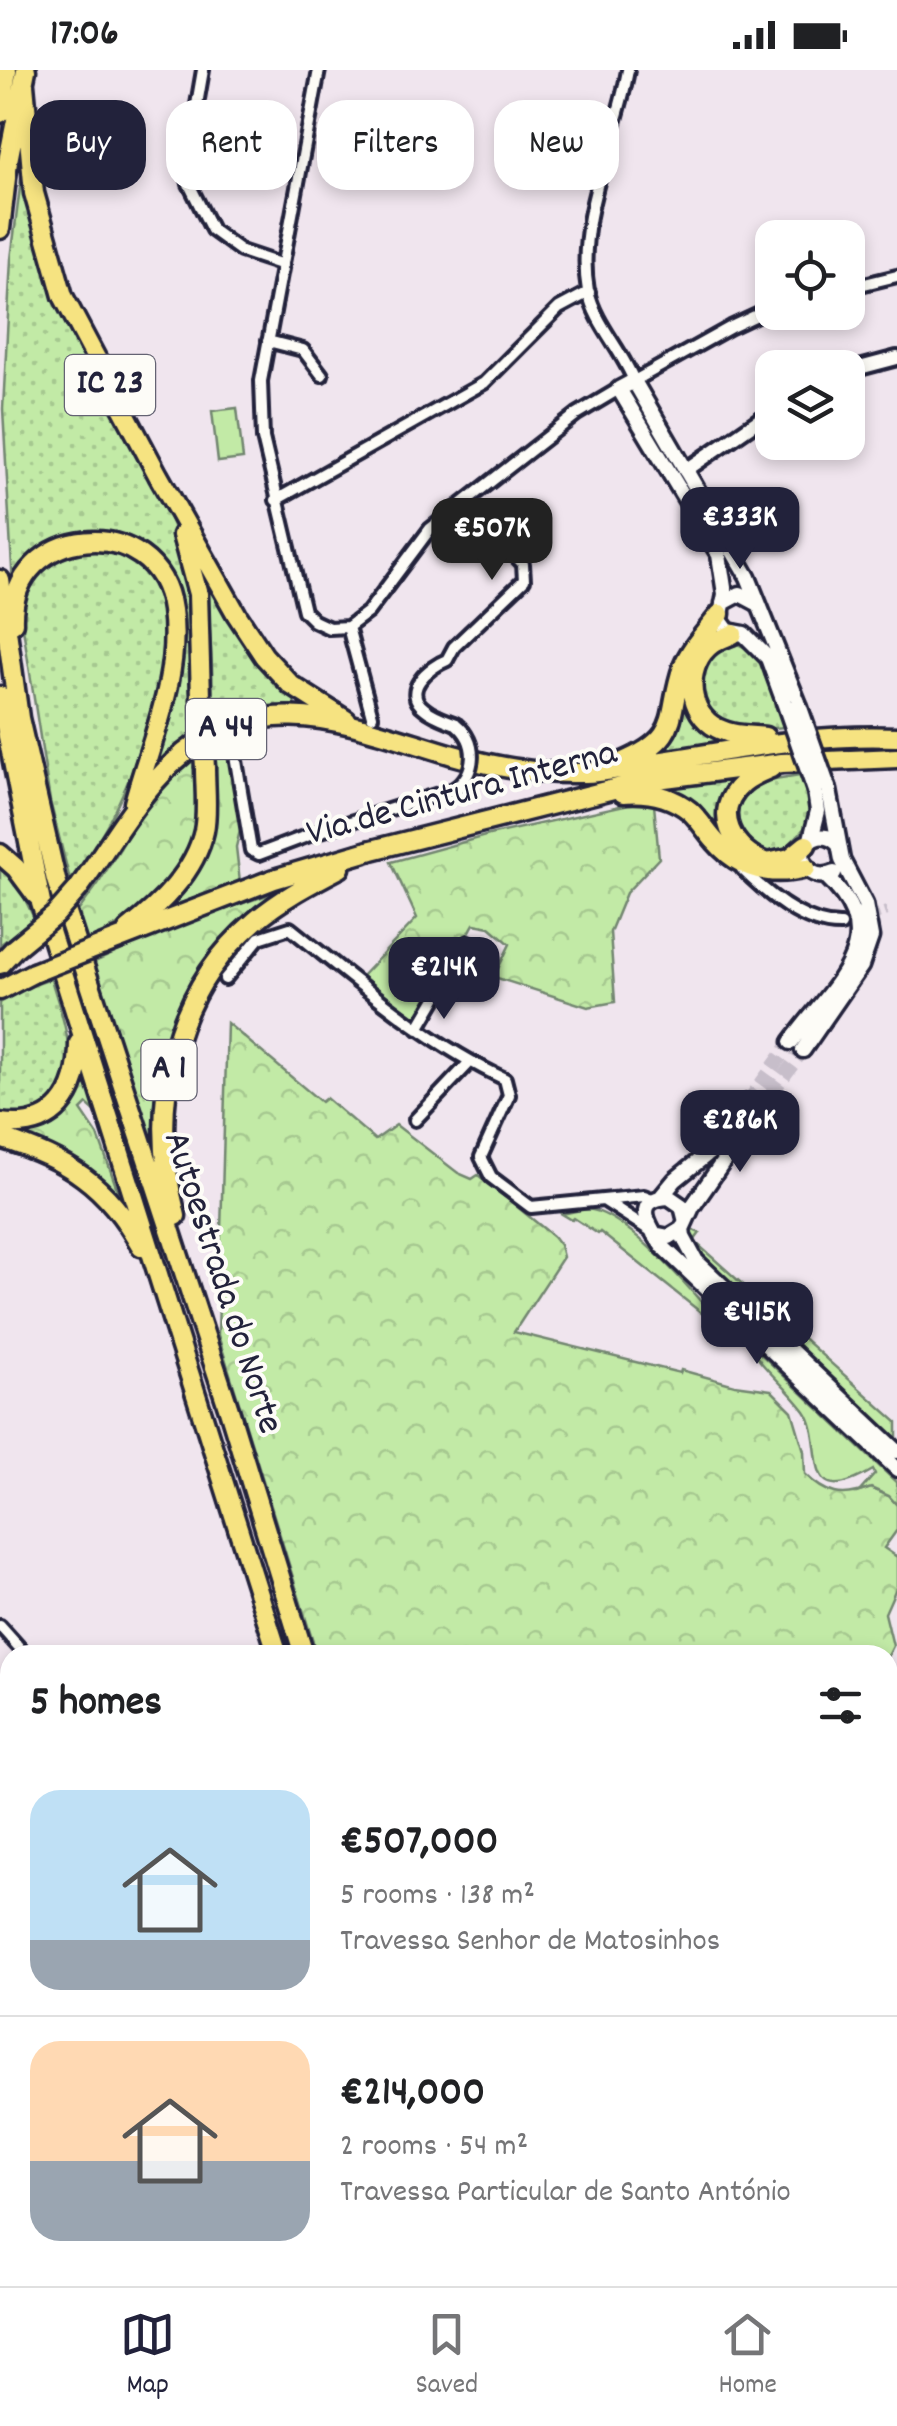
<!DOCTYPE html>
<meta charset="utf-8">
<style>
body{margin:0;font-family:Dekko,sans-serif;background:#f2f2f2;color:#202124;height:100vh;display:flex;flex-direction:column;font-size:38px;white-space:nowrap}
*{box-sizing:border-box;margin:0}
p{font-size:32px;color:#757577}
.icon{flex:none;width:55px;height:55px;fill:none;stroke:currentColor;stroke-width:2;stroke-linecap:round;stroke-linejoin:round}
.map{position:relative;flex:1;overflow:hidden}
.sheet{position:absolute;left:0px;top:1575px;width:898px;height:642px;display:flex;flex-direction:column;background:#fff;border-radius:30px 30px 0 0;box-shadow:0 5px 15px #0003}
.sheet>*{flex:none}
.hud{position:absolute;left:30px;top:30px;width:838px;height:90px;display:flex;gap:20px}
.tools{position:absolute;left:755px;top:150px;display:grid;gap:20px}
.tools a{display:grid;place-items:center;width:110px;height:110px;border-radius:20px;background:#fff;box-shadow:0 5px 15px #0003;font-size:50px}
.price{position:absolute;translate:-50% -85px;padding:0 22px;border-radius:20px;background:#22223b;color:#fff;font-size:32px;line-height:65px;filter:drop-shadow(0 2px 5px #0008)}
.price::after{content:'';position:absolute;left:50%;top:60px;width:30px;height:22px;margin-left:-15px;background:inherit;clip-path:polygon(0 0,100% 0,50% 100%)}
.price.current{background:#222;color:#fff}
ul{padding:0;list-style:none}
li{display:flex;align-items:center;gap:30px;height:250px;padding:0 30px}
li+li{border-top:2px solid #e0e0e0}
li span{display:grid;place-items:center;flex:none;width:280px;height:200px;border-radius:30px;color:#555}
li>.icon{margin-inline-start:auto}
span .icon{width:120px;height:120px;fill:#fffc;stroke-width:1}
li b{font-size:42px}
h2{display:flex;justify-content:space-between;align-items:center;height:120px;padding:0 30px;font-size:42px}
.chip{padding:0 35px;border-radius:30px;background:#fff;box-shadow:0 5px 15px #0003;font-size:35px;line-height:90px}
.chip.current{background:#22223b;color:#fff}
.status{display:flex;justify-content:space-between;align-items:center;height:70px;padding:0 50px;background:#fff;direction:ltr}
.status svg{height:28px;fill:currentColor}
.tab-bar{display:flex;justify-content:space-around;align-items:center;height:140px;border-top:2px solid #e0e0e0;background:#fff;font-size:28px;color:#757577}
.tab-bar a{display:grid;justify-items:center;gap:5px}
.tab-bar .current{color:#22223b}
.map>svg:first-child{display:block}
</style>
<div class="status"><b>17:06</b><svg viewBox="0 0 49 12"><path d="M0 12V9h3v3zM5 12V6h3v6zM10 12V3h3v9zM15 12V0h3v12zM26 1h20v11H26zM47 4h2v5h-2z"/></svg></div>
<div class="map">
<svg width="897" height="2216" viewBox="0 0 897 2216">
<defs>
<pattern id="grass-dots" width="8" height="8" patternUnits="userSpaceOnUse" patternTransform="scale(2.5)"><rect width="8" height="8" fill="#c2eaa6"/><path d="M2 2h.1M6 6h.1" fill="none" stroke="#a6c890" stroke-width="1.8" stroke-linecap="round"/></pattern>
<pattern id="forest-crowns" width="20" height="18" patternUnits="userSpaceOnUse" patternTransform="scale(2.5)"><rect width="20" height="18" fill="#c2eaa6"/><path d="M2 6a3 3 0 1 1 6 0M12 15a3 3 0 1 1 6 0" fill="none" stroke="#a6c890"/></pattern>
</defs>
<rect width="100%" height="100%" fill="#f0e5ee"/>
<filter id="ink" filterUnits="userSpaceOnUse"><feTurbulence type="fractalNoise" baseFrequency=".01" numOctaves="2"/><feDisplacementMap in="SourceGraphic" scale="20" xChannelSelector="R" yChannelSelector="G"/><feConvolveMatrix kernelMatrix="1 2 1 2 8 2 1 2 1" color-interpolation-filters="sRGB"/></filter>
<g filter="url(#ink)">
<!-- grass -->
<path fill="url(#grass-dots)" stroke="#728670" stroke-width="2.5" d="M23,93C29,130 34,168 47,204C81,292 140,368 173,456C198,522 193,596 195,666L176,678L155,698C176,637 176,587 174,523C158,507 136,479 117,467C80,444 28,483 13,516L3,339L11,189Z
M191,473C220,530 245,589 295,630L294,636L243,640L214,652C211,593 214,529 191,473Z
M96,477C122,485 143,492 157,518C171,543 165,574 160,601C146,678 119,749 70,810L50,731L23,558C24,498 42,491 96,477Z
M730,572C770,580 772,623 784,657C763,659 741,662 721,653C696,643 694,604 710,585C714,580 724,576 730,572Z
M685,615L725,671L646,686Z
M742,705L726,721L733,779L661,717Z
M800,705C805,717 813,730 812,744C811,754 806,756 800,763C770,795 767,792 738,761C730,712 762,711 800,705Z
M0,793L15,809L34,848L0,875Z
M51,909C63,951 90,1013 39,1038C26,1044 14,1047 0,1044V933L22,919Z"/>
<!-- forest -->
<path fill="url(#forest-crowns)" stroke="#728670" stroke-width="2.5" d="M215,672L227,677L230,683L241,756L236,777L240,812L164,839C176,825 190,811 200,796C223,761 216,712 215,672Z
M197,680C197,705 202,735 197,758C185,813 134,850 86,871L76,844L98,814L156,720Z
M629,734L654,735L659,788L626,823L610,862L615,932L588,937L494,907L510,874L490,857L474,854L419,953L360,908L417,848L391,792L489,765Z
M293,816L195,911L172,958L155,1019L154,1051L165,1124L92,893L169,859Z
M227,953L321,1032L326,1028L375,1070L396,1055L458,1103L472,1109L478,1105L553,1166L560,1175L563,1187L514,1262L680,1303L681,1300L735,1315L771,1320L792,1341L804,1381L805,1404C826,1425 842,1429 871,1418L889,1426L897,1435V1460L884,1478L897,1487V1516L885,1543L893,1576L888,1586L317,1585L218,1265Z
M86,1005L98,1044L87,1034L81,1040L98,1065L122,1133L97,1107L79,1095L9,1062C49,1062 77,1045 86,1005Z"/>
<!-- green -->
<path fill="#c2eaa6" stroke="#728670" stroke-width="2.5" d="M237,338L243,389L218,392L212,341Z
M585,1139C626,1139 702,1232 728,1264L600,1162L598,1164L574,1148L572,1150L562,1144Z
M693,1160L700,1163L694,1171L897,1352V1371L702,1187L689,1165Z
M745,1269L897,1413V1435L889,1426L871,1418L859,1422L875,1404L873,1400C797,1445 827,1372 805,1341C785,1314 762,1300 745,1269Z"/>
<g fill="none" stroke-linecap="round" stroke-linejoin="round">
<!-- minor-tunnel -->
<path stroke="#c7beca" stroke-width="10" stroke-dasharray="10 5" stroke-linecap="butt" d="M841,855L887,841"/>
<!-- secondary-tunnel -->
<path stroke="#c7beca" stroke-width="14" stroke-dasharray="14 7" stroke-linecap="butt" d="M748,1032L791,972
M759,1040L803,980"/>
<!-- minor casing -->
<g stroke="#22223b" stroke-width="18">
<path id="minor" d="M203,0L186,98L189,114L212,160L241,181L283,195
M319,0L261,311L263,368L304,541L314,551L329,558L348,557L368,542L430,459L577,344L619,319
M628,0C616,70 575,148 588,221C595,254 622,280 634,311L731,257L772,238
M848,218L897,206
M268,271L303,280L322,305
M276,430L484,313L559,238L589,222
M348,557L372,646
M456,654C446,650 433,646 425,639C400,621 429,597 447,590L454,577L524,510L523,494L465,432
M232,667L251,780L259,784L312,764L454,719
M742,799C767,824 804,856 841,855
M225,909L259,868L290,858C358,912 425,972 505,1009L509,1025L481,1087L491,1107L531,1137L644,1126L654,1130
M418,959L469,872
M415,1050L469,993
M605,1131L648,1159
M0,1556L26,1585
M888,1876L897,1872
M888,1968L897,1964
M0,2026L10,2014
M0,2037L10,2040
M888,2114L897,2101
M888,2136L897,2144
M888,2158L897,2154
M888,2184L897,2185
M195,2208L197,2216
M395,2208L397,2216"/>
</g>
<!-- tertiary casing -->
<g stroke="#22223b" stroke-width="20">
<path id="tertiary" d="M848,301L897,288
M685,401L772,341"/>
</g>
<!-- secondary casing -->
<g stroke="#22223b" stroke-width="21">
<path id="secondary" d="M723,533L740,524L757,533
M784,632L768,588L744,564L728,561L720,550L725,524L719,485L619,319L634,311L748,507L798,632
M811,769L818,741L815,721
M834,803C817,810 803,801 802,783C810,765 826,761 839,775
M791,972C833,914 895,871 826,806
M803,980L861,896L871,867L865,834L842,790L829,720
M661,1127L675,1110L717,1076L748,1032
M685,1148L682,1136L669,1127C629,1129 651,1159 663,1177L897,1399
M682,1159L683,1167L696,1191L897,1381
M654,1164L669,1167L682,1159L692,1137L759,1040
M888,2045L897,2041
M745,2208V2216"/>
</g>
<!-- motorway casing -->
<g stroke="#22223b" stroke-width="25">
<path id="motorway" d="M24,14L34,123L63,226L158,405L237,545L264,586L291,615L346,650
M0,43L7,0
M0,159L8,91L26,0
M182,465L198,524L201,628
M0,510L19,648L56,810L229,1340L304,1585
M13,553C9,454 159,439 172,540C181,606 151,670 134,733
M733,564C727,567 718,570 712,574C686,593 686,637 712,655C728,666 748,665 765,667
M0,626L41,833L278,1585
M623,692C684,666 666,645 683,597C690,578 708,560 720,544
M771,698C762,702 751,706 743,713C710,742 733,781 767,793L790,788L806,775
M623,723C647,721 670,725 690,741C699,749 706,761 715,771C739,799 770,807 806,798
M0,784L16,798L36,825
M78,819C109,776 135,728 174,692C260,611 357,657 453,685C494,697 538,704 581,703C608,703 636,695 663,691C742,679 817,663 897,667
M128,860C160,835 195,802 204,761C208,741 205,718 205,698
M101,876L274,809L372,780L649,710L782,693L897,688
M0,894L15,878
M0,920L33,903
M0,1053C56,1061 79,1024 79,973
M0,1068C67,1089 107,1114 141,1176
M176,1146C148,1040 169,924 255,851C281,829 311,813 340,798"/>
</g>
<!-- minor -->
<use href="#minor" stroke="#fdfcf7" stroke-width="10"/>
<!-- tertiary -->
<use href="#tertiary" stroke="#fdfcf7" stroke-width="12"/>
<!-- secondary -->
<use href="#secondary" stroke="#fdfcf7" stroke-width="14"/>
<!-- motorway -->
<use href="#motorway" stroke="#f6e381" stroke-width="18"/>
<!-- minor-bridge casing -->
<g stroke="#22223b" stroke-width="18" stroke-linecap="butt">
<path id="minor-bridge" d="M454,719C477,703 478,672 456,654"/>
</g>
<!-- secondary-bridge casing -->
<g stroke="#22223b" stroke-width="21" stroke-linecap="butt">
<path id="secondary-bridge" d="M784,632L815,721
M798,632L829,720
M467,2216L494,2208"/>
</g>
<!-- motorway-bridge casing -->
<g stroke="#22223b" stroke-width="25" stroke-linecap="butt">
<path id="motorway-bridge" d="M201,628L205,698
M15,878L55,845L78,819
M33,903L101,876"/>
</g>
<!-- minor-bridge -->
<use href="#minor-bridge" stroke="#fdfcf7" stroke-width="10"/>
<!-- secondary-bridge -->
<use href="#secondary-bridge" stroke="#fdfcf7" stroke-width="14"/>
<!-- motorway-bridge -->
<use href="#motorway-bridge" stroke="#f6e381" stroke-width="18"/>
</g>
</g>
<g text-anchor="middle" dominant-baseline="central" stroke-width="8" stroke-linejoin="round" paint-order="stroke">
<!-- shield labels -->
<g fill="#fdfcf7" stroke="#646373" stroke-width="2.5">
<rect x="65" y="285" width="90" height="60" rx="8"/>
<rect x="186" y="629" width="80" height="60" rx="8"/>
<rect x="141.5" y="970" width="55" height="60" rx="8"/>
</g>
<g font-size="35" font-weight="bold" fill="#22223b">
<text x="110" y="315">IC 23</text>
<text x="226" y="659">A 44</text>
<text x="169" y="1000">A 1</text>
</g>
<!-- street labels -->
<g font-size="38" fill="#22223b" stroke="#fdfcf7">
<text transform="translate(462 725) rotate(-15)">Via de Cintura Interna</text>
<text transform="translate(221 1213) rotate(72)">Autoestrada do Norte</text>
</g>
</g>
</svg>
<div class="tools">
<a><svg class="icon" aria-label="locate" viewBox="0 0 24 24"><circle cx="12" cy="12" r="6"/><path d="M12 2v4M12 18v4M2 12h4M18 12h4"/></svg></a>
<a><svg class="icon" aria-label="layers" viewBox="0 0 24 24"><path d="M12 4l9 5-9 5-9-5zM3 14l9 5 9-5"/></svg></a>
</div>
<b class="price" style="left:740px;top:502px">€333K</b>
<b class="price current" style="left:492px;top:513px">€507K</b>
<b class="price" style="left:444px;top:952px">€214K</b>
<b class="price" style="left:740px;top:1105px">€286K</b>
<b class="price" style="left:757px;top:1297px">€415K</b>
<div class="hud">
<a class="chip current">Buy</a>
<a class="chip">Rent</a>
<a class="chip">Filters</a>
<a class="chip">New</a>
</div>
<section class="sheet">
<h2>5 homes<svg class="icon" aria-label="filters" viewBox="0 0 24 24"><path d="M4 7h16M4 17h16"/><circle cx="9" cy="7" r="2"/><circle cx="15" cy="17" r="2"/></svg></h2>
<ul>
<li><span style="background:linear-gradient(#bfe0f5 75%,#9aa5b1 0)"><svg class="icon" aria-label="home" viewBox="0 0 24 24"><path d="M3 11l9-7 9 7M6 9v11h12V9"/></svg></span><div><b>€507,000</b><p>5 rooms · 138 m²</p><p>Travessa Senhor de Matosinhos</p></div></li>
<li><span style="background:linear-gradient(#ffd9b3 60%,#9aa5b1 0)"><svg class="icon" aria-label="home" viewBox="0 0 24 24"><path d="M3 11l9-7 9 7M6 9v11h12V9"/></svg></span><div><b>€214,000</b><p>2 rooms · 54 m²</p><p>Travessa Particular de Santo António</p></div></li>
</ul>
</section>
</div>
<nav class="tab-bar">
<a class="current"><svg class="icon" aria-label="map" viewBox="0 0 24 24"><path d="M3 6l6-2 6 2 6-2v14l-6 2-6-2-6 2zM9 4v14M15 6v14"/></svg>Map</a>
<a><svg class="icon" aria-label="saved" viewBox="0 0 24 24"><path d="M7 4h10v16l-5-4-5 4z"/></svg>Saved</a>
<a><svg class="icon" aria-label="home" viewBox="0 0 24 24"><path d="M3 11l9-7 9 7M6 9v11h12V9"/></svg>Home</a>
</nav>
